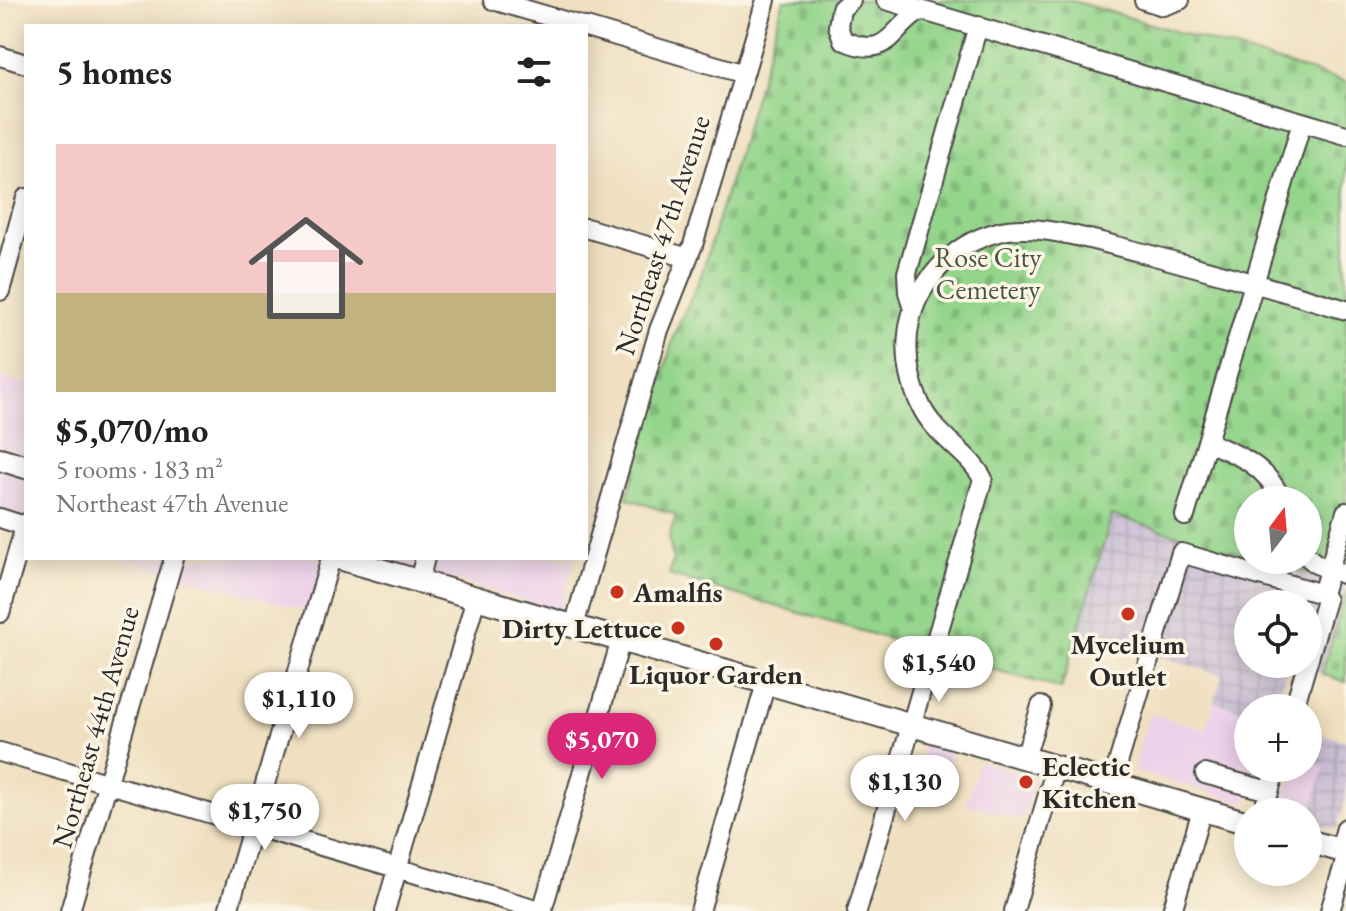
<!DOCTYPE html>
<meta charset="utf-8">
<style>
body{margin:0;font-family:"EB Garamond",serif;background:#f6f6f6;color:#222;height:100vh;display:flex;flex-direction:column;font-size:30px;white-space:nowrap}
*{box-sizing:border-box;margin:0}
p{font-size:26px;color:#767676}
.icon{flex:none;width:44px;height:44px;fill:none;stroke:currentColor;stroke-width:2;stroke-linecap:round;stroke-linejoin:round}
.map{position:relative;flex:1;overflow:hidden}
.drawer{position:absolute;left:24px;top:24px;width:564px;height:536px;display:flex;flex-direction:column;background:#fff;border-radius:0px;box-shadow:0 4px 20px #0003}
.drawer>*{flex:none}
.needle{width:52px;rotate:16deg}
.fabs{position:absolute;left:1234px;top:486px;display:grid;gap:16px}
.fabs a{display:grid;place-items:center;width:88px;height:88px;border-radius:50%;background:#fff;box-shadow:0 4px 20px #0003;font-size:40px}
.price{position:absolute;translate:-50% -68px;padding:0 18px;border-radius:28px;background:#fff;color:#222;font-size:26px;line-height:52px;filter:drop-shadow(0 2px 4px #0008)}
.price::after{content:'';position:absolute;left:50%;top:48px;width:24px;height:18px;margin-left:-12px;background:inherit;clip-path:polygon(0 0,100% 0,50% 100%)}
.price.active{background:#db2777;color:#fff}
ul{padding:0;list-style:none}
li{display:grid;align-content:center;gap:16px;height:424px;padding:0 32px}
li span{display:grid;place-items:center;height:248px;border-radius:0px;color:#555}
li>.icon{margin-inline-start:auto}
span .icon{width:144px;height:144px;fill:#fffc;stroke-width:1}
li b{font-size:34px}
h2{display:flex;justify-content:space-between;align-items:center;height:96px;padding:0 32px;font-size:34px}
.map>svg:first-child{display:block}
</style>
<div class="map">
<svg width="1346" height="911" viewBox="0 0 1346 911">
<defs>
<pattern id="industrial-grid" width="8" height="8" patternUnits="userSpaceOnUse" patternTransform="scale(2)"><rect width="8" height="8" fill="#cbbfd5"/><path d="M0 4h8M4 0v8" fill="none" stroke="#aea4b7"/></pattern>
<pattern id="cemetery-stones" width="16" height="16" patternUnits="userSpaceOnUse" patternTransform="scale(2)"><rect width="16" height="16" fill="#94d58c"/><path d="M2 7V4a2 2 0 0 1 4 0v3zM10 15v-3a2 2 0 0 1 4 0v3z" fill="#80b779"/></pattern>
</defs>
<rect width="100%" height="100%" fill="#fcf5e5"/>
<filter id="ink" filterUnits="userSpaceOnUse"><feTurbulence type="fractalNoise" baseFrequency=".0125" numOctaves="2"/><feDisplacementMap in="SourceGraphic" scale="16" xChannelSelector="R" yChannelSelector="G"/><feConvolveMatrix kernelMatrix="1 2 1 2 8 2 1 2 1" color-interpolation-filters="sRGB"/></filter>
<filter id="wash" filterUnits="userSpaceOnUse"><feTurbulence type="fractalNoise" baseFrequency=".006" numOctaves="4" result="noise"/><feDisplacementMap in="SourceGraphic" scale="32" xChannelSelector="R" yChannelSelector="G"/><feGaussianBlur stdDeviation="1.8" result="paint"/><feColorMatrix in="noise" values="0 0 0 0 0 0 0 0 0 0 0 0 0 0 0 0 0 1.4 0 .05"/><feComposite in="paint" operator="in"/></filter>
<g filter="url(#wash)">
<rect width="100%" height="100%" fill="#f0e0c1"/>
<!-- built -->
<path fill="#ecd1ea" d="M0,376L26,384V455L0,447Z
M0,468L26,476V531L0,522Z
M119,558H317L324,560L310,612Z
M380,558H575L560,611Z
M1214,702L1248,712V768H1257L1246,803L1133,770L1149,713L1206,730Z
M923,745L951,753L939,796L911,787Z
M1308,760L1325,765L1308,821V812H1280L1293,768H1308Z
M979,761L1035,777L1022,820L966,804Z"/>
<!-- industrial -->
<path fill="url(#industrial-grid)" d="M1111,514L1248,554V560H1267L1346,584L1321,673L1289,664H1308V604H1248V664H1288L1275,708H1248V712L1214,702L1222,675L1076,631Z
M1308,730L1346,741V798L1337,829L1308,821L1325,766L1308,760Z"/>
<!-- cemetery -->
<path fill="url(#cemetery-stones)" stroke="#60805c" stroke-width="2" d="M784,0H1070L1346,82V585L1263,560H1308V500H1248V556L1112,515L1061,689L669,575L673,559L669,537L676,515L627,498L675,333L701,276Z
M1346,592V682L1322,674Z"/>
</g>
<g filter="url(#ink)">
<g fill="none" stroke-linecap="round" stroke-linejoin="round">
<!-- minor casing -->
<g stroke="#494642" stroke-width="22">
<path id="minor" d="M493,0L581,26
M851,0L841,9L838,26L843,40C891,62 891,26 922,10
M886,0L1346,135
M1144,0L1163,6L1180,0
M586,27L744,74
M0,56L26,64
M586,228L688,258
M0,291L26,198
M912,306L908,292L907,273L978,26
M1207,442C1240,455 1266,466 1282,500
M1185,516L1302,122
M0,518L25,526
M1308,557L1316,564L1346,575
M419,581L425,558
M1322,594L1346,512
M0,613L26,523
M574,626L659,330L693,245L766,0
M1294,708L1307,664
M0,752L543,911
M1025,758L1041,706
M1205,774L1269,791
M1112,783L1181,553L1322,594L1326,600L1308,661
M1263,812L1276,768
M1340,850L1346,828
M70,911L174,558
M228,911L331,558
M385,911L476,598
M542,911L621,640
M700,911L766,683
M857,911L983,479C968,451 935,436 921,406C903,369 902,323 923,289C941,260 964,241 998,232C1039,221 1106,244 1147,254C1214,272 1280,290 1346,310
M1014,911L1056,767
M1172,911L1202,810
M1330,911L1346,858"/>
</g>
<!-- major casing -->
<g stroke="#494642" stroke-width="26">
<path id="major" d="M0,459L26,467
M339,558L1248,823
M1308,841L1346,852"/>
</g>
<!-- minor -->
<use href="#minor" stroke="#fff" stroke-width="18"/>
<!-- major -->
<use href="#major" stroke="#fff" stroke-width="22"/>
</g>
</g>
<!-- markers -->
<g fill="#c8321e" stroke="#fcf5e5" stroke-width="3">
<circle cx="617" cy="592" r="8"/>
<circle cx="1128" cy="614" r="8"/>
<circle cx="678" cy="628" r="8"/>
<circle cx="716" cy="644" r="8"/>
<circle cx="1026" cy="782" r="8"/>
</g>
<g text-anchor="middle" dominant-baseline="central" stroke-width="7" stroke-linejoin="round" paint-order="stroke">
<!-- street labels -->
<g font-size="28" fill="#2b2b2b" stroke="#fcf5e5">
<text transform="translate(662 235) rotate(-72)">Northeast 47th Avenue</text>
<text transform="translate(95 727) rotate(-74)">Northeast 44th Avenue</text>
</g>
<!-- park labels -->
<g font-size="28" fill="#455643" stroke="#fcf5e5">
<text x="988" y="257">Rose City<tspan x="988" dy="32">Cemetery</tspan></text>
</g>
<!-- poi labels -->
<g font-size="28" font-weight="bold" fill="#2b2b2b" stroke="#fcf5e5" text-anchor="start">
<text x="633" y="592">Amalfis</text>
<text x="662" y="628" text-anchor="end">Dirty Lettuce</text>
<text x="1128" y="644" text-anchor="middle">Mycelium<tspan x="1128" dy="32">Outlet</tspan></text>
<text x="716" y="674" text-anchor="middle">Liquor Garden</text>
<text x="1042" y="766">Eclectic<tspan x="1042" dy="32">Kitchen</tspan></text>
</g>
</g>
</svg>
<div class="fabs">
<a><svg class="needle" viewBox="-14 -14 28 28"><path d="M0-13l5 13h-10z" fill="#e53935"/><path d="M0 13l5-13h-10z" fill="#767676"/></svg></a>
<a><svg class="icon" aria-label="locate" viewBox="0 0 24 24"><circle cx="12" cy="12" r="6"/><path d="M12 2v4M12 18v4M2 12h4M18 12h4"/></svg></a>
<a>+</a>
<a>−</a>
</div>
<b class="price" style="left:939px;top:704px">$1,540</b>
<b class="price" style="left:299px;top:740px">$1,110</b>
<b class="price active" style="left:602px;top:781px">$5,070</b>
<b class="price" style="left:905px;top:823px">$1,130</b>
<b class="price" style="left:265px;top:852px">$1,750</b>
<section class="drawer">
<h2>5 homes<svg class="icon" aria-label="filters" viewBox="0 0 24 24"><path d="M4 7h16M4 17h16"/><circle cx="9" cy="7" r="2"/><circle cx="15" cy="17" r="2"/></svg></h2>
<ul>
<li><span style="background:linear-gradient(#f6c9c9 60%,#c2b280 0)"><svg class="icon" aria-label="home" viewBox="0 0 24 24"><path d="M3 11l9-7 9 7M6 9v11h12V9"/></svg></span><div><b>$5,070/mo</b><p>5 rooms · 183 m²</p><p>Northeast 47th Avenue</p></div></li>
</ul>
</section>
</div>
